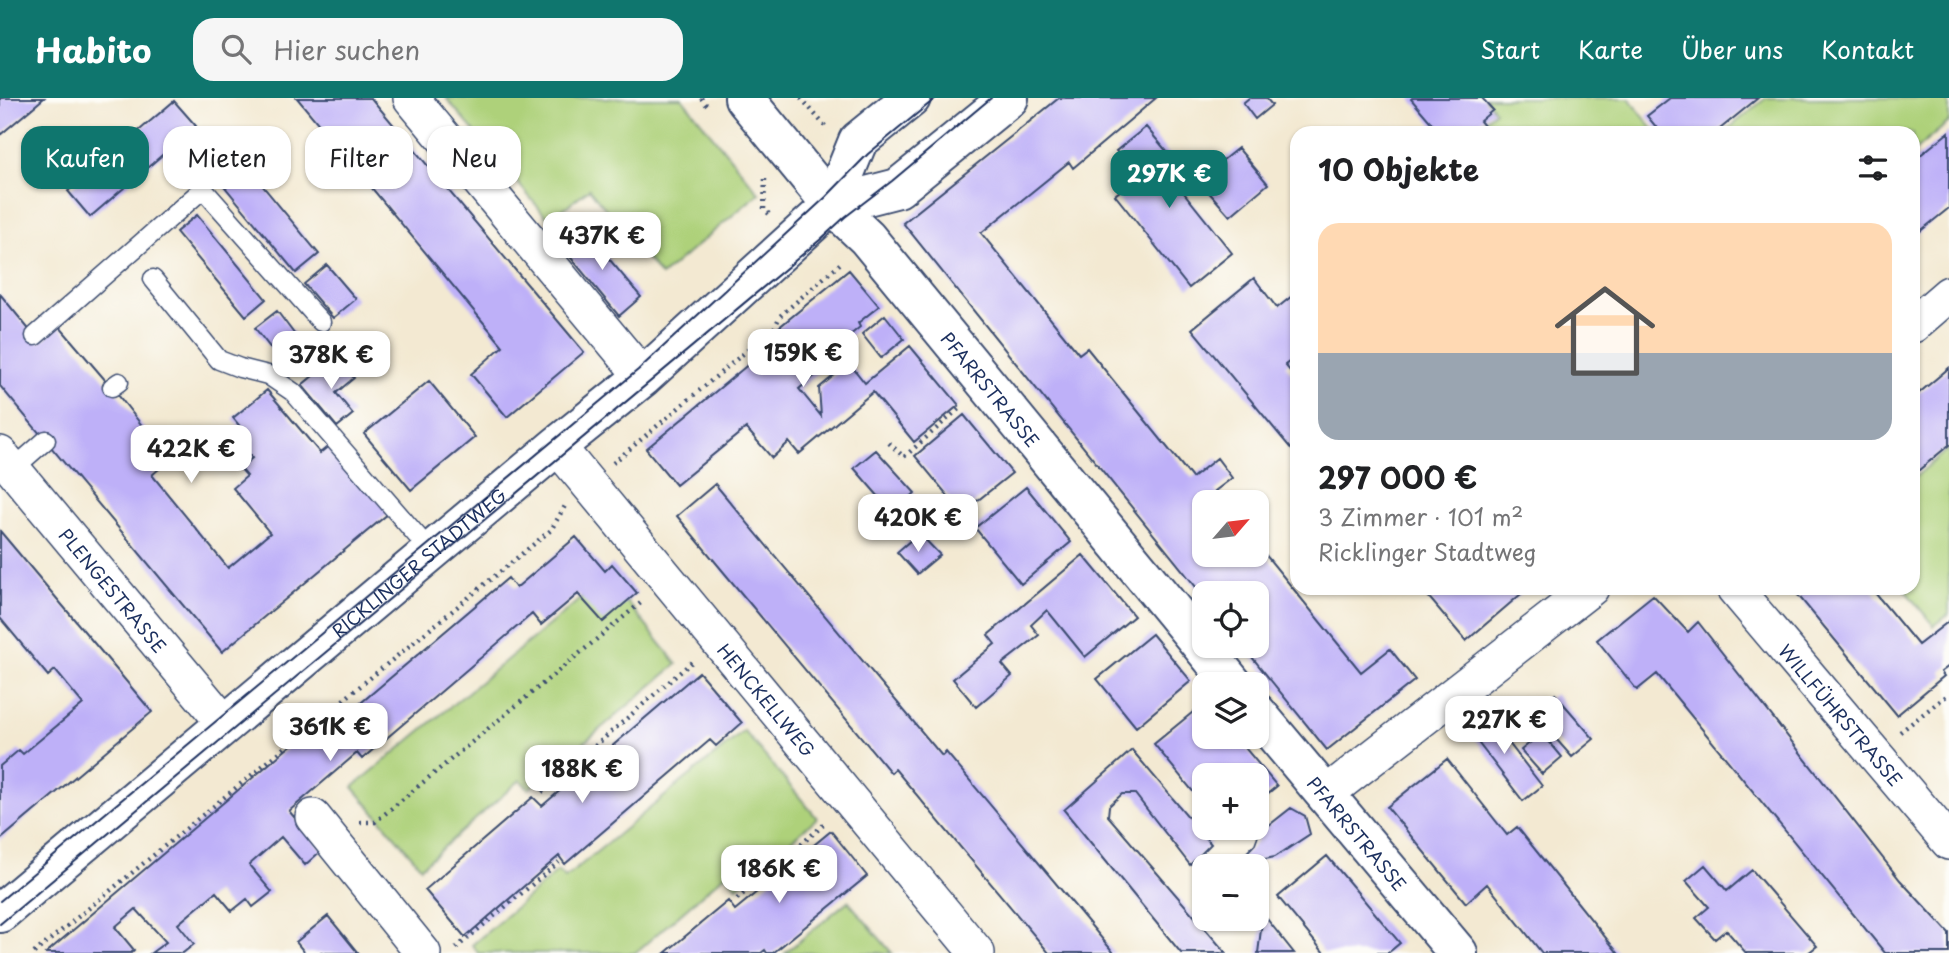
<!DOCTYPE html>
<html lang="de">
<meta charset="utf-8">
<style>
body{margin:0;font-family:"Playpen Sans",sans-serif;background:#f6f6f6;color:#202124;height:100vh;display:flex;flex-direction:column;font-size:26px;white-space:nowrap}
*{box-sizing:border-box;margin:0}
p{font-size:23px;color:#757577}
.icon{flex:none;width:38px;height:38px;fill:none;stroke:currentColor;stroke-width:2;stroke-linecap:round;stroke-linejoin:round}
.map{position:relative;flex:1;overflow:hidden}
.drawer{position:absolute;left:1290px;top:28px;width:630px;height:469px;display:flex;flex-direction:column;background:#fff;border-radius:21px;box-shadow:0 2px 5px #0004}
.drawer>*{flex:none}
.top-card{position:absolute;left:21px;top:28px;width:665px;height:63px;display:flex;gap:14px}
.needle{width:46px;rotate:62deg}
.tools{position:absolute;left:1192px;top:392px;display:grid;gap:14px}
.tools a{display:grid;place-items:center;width:77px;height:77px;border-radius:14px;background:#fff;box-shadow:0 2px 5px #0004;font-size:35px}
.price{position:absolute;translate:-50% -60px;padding:0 16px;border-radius:14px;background:#fff;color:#222;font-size:23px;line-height:46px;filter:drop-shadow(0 2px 4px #0008)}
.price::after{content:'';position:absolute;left:50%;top:42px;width:21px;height:16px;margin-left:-10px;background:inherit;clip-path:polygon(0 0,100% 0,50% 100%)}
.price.selected{background:#0f766e;color:#fff}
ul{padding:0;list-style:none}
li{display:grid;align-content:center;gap:14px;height:371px;padding:0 28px}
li+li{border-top:2px solid #e0e0e0}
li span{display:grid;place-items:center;height:217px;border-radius:21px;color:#555}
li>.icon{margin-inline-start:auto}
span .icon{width:126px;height:126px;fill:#fffc;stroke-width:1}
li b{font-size:30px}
h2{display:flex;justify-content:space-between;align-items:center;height:84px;padding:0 28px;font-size:30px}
.pill{padding:0 24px;border-radius:21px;background:#fff;box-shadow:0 2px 5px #0004;font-size:24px;line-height:63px}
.pill.selected{background:#0f766e;color:#fff}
header{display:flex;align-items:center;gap:42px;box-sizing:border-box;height:98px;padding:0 35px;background:#0f766e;color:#fff}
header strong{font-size:33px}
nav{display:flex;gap:38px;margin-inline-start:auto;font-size:24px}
.search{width:490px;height:63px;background:#f6f6f6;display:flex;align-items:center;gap:18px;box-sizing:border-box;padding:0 24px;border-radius:21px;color:#757577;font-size:26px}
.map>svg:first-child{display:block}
</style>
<header>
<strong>Habito</strong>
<div class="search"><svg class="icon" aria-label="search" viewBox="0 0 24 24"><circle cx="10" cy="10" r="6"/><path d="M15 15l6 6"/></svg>Hier suchen</div>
<nav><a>Start</a><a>Karte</a><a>Über uns</a><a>Kontakt</a></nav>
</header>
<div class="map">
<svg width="1949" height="855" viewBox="0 0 1949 855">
<rect width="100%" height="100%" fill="#fdfcf7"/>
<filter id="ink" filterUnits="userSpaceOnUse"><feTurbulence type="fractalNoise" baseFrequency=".0143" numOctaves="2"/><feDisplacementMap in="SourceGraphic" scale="14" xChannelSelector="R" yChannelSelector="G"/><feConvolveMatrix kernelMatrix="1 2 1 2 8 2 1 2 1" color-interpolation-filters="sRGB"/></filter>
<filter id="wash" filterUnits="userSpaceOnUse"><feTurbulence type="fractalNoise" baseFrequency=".00686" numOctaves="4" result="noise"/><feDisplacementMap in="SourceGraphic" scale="28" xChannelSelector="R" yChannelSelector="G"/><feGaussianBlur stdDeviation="1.57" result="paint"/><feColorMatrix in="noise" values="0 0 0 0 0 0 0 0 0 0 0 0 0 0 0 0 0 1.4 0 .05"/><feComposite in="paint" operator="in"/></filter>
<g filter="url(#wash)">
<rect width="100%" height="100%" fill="#f3e9d2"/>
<!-- green -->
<path fill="#aed17a" stroke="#64806c" stroke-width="2" d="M446,0H682L759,95L661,178L589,91L549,122Z
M1485,0H1629L1656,35H1493L1484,23L1495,13Z
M1766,0H1949V24L1913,54V35H1723Z
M1949,350V516L1934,528L1903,490H1913V381Z
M607,479L677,566L529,691L520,682L421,769L353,689Z
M744,633L817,720L737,789L726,776L635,855H478L472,847L558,773L565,780Z
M848,803L892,855H785L786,854Z"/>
<g id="blocks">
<!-- building -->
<path fill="#beb0f8" d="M0,0H44L0,37Z
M297,0H371L584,254L507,319L471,276L503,248Z
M1059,0H1156L1073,70L1069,64L981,135L1079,256L1087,250L1192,380L1217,360L1232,380L1215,393L1224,404H1204V457H1256V445L1361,574L1390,551L1415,582L1327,652L1243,548H1256V495H1204V499L903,125Z
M1249,0H1266L1272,7L1255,21L1243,5Z
M1412,0H1482L1493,12L1480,23L1490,35H1440L1411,1Z
M1670,0H1758L1715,35H1661L1647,18Z
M174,3L196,28L90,119L68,93Z
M1146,29L1191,82L1181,91L1232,155L1189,190L1115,97L1137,79L1116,53Z
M1949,34V110L1913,139V63Z
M1238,50L1268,86L1230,118L1198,82Z
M233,52L319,156L296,175L210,71Z
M197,117L266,201L246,218L176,134Z
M584,131L641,199L619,218L562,149Z
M327,167L356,201L333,220L304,186Z
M849,172L879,208L858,225L860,229L843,243L840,240L818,258L826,268L799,291L821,318L819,290L849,265L865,285L910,248L959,307L914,344L873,294L799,356L789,344L772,360L746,330L676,387L646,351L767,251L761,244Z
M1254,180L1277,210L1297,194V258L1285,267L1297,281V358L1192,231Z
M0,196L40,245L59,228L118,297L169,362L152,377L228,470L270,435L233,390L247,378L240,370L252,360L239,344L247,337L233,320L267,292L320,355L331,346L389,415L222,554L0,288Z
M277,213L301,245L279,261L255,230Z
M885,217L904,241L881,260L862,236Z
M336,259L354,280L336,295L353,316L337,329L302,287Z
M1949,270V347L1913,377V300Z
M429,283L475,339L411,392L364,336Z
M964,317L1012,375L962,415L915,358Z
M876,352L915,395L893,415L854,370Z
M715,386L942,658L946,654L1114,855H1049L895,671L891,675L677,418Z
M1026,389L1071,444L1021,486L975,430Z
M0,433L152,614L0,742V668L19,652L23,656L83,606L55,572L48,578L0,520Z
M919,435L940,457L917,476L897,454Z
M576,439L605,473L612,466L637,495L603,524L578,496L541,527L532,516L362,661L357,655L289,713L322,752L305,767L281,739L249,767L272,794L253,809L247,801L232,813L216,794L178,826L194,846L183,855H151L166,844L136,811L115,829L134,852L131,855H46L328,616L336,626L508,480L516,490Z
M1083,457L1134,518L1085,559L1047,512L1031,527L1039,537L1002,566L1012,578L976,609L953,581L995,546L988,537Z
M1421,490H1528L1466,543Z
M1792,490H1871L1918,547L1949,523V568L1941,574L1944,578L1897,617Z
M1653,497L1688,534L1698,524L1900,782L1949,835V855H1885L1657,576L1637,592L1597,542Z
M1152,536L1191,583L1136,629L1097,581Z
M699,574L742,625L716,648L710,642L565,766L559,758L465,839L425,792L533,699L542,708Z
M1555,596L1594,641L1572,659L1532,614Z
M1204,605V639H1236L1277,688L1256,705V677H1204V707L1154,646Z
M1485,614L1542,688L1523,703L1466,629Z
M1542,635L1562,659L1542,676L1521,652Z
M1132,652L1211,746L1190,767L1135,696H1122L1109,708L1108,718L1226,855H1181L1064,712Z
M1447,661L1507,737L1517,729L1618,855H1542L1487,786L1466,805L1387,709Z
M1291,710L1305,718L1310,736L1275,759L1260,762L1250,768H1234L1255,746L1259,735Z
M831,733L867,778L773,855H767L765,852L761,855H665L728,803L735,812Z
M1327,758L1400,845L1388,855H1324L1278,799Z
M1705,767L1727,793L1752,772L1817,848L1808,855H1746L1726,832L1715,841L1696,820L1709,809L1686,783Z
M1263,816L1294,855H1258Z
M328,818L358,855H305L296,844Z"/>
</g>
</g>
<g filter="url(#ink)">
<use href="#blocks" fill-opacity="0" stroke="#3b4b6f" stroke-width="2"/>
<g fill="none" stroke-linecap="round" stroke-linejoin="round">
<!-- service casing -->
<g stroke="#3b4b6f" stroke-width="21">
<path id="service" d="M153,181L219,262L240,270L268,277L293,294L432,455
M35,238L203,91L321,224
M112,289L119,284
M13,371L46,342"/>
</g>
<!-- minor casing -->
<g stroke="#3b4b6f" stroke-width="38">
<g id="minor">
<path d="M411,0L643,279"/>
<path d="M1913,227L1949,196"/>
<path id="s1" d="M557,348L977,855"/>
<path id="s2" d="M0,356L226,627"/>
<path id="s3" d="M1734,490L1949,744"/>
<path d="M1327,695L1591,490"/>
<path d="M313,719L423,855"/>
</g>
</g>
<!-- tertiary casing -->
<g stroke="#3b4b6f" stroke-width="42">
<g id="tertiary">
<path id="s4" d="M744,0L832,107L867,140L1233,586"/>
<path d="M832,107L898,90L1009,0"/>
<path id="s5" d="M1256,614L1458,855"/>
<path id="s6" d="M0,815L557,348L643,279L832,107L858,43L911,0"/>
</g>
</g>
<!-- path -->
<path stroke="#3b4b6f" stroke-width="4.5" stroke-dasharray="2 5" stroke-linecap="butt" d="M701,0L709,10
M801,0L825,28
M765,81L764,111L769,116
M889,345L904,359L961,309
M613,365L775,229L780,218L842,164
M1900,634L1949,596
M542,694L693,563
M360,724H375L643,503
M737,801L827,724
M456,850L559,764
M34,855L551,432L565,408"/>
<!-- service -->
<use href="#service" stroke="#fff" stroke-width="18"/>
<!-- minor -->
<use href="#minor" stroke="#fff" stroke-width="35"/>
<!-- tertiary -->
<use href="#tertiary" stroke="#fff" stroke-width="38"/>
<!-- tram -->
<path stroke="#1b2f5e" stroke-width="2" d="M0,803L638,272L826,99L868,56L936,0
M0,826L821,141L845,119L892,83L991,0"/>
</g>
</g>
<g text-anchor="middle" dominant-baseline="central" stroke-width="5" stroke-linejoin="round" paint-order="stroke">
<!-- street labels -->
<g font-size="18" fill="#1b2f5e" stroke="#fdfcf7">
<text stroke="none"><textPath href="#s4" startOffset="382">PFARRSTRASSE</textPath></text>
<text stroke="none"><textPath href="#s6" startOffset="546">RICKLINGER STADTWEG</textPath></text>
<text stroke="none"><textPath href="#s2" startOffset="177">PLENGESTRASSE</textPath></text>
<text stroke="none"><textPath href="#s1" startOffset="329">HENCKELLWEG</textPath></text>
<text stroke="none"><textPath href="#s3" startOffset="166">WILLFÜHRSTRASSE</textPath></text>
<text stroke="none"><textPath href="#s5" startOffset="158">PFARRSTRASSE</textPath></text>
</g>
</g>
</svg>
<div class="tools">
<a><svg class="needle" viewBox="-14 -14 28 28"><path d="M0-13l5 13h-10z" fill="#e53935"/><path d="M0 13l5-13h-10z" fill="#757577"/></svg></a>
<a><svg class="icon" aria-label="locate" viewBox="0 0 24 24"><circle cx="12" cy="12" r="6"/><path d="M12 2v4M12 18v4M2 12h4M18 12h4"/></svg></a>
<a><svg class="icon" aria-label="layers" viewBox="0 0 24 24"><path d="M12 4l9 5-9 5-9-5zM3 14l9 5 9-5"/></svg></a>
<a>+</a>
<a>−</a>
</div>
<b class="price selected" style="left:1169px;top:112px">297K €</b>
<b class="price" style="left:602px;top:174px">437K €</b>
<b class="price" style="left:803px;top:291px">159K €</b>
<b class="price" style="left:331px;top:293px">378K €</b>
<b class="price" style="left:191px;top:387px">422K €</b>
<b class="price" style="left:918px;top:456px">420K €</b>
<b class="price" style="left:1504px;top:658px">227K €</b>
<b class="price" style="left:330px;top:665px">361K €</b>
<b class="price" style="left:582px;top:707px">188K €</b>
<b class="price" style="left:779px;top:807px">186K €</b>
<div class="top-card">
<a class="pill selected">Kaufen</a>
<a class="pill">Mieten</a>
<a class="pill">Filter</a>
<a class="pill">Neu</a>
</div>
<section class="drawer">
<h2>10 Objekte<svg class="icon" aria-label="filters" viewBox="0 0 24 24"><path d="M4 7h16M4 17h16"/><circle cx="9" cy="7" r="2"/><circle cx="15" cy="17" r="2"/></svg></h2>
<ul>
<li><span style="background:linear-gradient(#ffd9b3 60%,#9aa5b1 0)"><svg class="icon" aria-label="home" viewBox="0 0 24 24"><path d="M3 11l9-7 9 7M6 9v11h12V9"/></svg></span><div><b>297 000 €</b><p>3 Zimmer · 101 m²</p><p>Ricklinger Stadtweg</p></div></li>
</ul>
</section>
</div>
